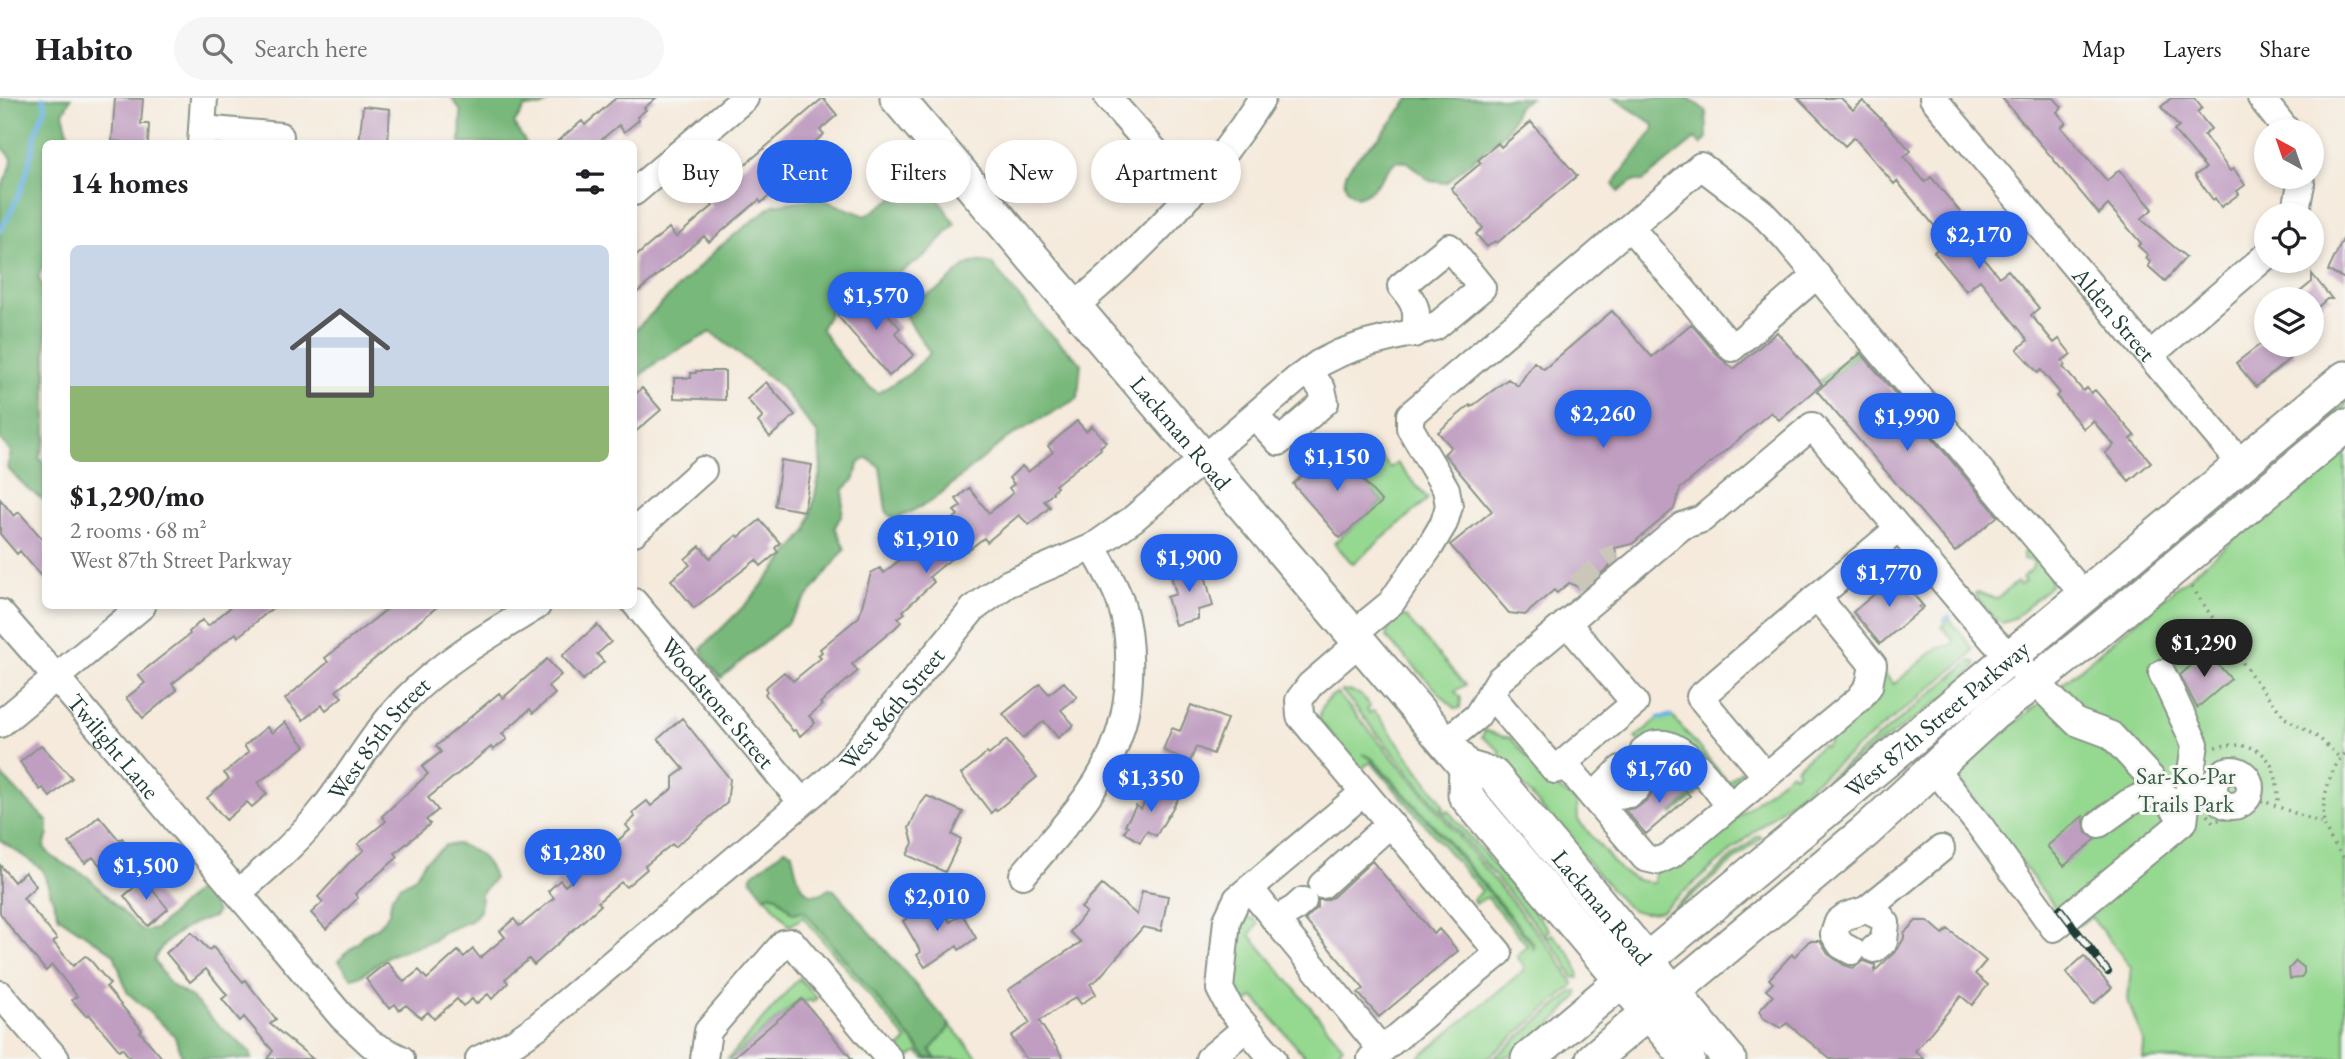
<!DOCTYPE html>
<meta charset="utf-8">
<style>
body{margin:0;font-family:"EB Garamond",serif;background:#f6f6f6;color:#202124;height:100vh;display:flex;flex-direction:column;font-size:26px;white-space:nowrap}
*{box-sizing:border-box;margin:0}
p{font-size:23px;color:#757577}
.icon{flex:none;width:38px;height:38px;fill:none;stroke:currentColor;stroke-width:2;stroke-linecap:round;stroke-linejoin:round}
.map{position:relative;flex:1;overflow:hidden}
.sheet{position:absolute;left:42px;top:42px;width:595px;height:469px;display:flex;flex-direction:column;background:#fff;border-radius:10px;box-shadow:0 4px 10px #0003}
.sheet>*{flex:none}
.hud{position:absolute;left:658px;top:42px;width:665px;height:63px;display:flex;gap:14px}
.needle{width:46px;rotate:320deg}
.fabs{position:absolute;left:2254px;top:21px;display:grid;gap:14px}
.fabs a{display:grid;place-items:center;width:70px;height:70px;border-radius:50%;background:#fff;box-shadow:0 4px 10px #0003;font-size:35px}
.price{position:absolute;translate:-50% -60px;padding:0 16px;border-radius:24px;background:#2563eb;color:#fff;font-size:23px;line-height:46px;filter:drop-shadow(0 2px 4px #0008)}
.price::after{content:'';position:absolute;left:50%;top:42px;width:21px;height:16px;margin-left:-10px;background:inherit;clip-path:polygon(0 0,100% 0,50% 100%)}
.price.active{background:#222;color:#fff}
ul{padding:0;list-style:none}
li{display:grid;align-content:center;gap:14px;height:371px;padding:0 28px}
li+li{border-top:2px solid #e0e0e0}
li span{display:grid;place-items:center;height:217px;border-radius:10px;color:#555}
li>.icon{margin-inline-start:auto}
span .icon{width:126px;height:126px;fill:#fffc;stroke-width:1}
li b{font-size:30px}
h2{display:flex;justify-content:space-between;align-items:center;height:84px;padding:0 28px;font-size:30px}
.pill{padding:0 24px;border-radius:32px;background:#fff;box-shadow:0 4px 10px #0003;font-size:24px;line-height:63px}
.pill.active{background:#2563eb;color:#fff}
header{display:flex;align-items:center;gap:42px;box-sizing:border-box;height:98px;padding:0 35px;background:#fff;border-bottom:2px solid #e0e0e0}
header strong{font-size:33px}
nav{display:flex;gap:38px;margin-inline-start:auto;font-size:24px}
.search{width:490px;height:63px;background:#f6f6f6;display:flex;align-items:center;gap:18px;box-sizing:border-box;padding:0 24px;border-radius:38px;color:#757577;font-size:26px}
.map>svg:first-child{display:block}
</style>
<header>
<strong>Habito</strong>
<div class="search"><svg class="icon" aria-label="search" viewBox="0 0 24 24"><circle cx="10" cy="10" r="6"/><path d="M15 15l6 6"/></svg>Search here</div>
<nav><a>Map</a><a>Layers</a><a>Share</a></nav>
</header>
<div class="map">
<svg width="2345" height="961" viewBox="0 0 2345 961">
<rect width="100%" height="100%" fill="#f6f6f2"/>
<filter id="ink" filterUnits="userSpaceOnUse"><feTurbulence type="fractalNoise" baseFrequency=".0143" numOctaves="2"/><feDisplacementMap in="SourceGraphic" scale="14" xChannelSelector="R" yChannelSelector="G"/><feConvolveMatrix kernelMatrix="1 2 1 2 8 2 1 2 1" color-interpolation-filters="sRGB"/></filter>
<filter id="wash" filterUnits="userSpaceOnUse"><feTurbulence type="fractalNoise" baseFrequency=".00686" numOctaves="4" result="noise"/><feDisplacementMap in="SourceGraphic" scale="28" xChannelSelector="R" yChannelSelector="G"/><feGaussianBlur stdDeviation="1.57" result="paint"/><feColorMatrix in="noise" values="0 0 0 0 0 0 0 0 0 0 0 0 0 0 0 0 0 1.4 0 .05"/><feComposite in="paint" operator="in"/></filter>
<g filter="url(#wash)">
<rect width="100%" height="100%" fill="#f5eadb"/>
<!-- green -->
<path fill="#95d890" stroke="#5a8a62" stroke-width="2" fill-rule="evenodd" d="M1856,247L1862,249V254L1823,287L1820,283L1853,255L1851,252Z
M2345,299V309L2274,368L2273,366L2299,338Z
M1355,344L1366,357L1374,351L1390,370L1397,365L1428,401L1353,466L1334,445L1382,404L1341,356Z
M2345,348V961H2143L2144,945L2128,903L2131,869L2091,819L2079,827L2055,809L1960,684L1956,675Z
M2026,453L2030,454L2048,475L2051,487L2016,519L2003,525L1992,518L1975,496L1977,494L1996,501L2017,484L2020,487L2025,483L2022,480L2032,471L2034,463L2023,461V455Z
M1401,517L1406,519L1465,587L1455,593L1461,600L1460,610L1456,611L1448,604L1386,539L1390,525Z
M1949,520L1973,551L1970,558L1774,717L1661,813C1646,817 1636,816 1623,805L1501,662L1499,652L1482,639L1485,632L1504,639H1510L1549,684L1577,704L1578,722L1620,772L1637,782L1654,785L1655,774L1687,762L1791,674L1794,677L1798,673L1796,670L1822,647L1825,649L1829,645L1828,643L1884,575L1894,586L1936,551L1953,546V541L1942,529Z
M1971,563L1976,565L1975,569L1951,595L1843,671L1820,691H1815Z
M1342,593C1356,592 1364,597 1370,609L1367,612L1369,615L1373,613L1377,616L1440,701L1444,709L1441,712L1444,715L1447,712L1451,716L1544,826L1549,832L1545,835L1548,839L1552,836C1565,849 1577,861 1579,880L1573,879L1562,859Z
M1337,595L1419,690L1557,859L1573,885L1572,889L1487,961H1417L1525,871L1517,858L1527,847L1487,799L1475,806L1473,801L1482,793L1371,664L1361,671L1320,623C1319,610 1325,601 1337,595ZM1363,656L1372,660L1443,737L1533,845L1534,852L1532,846L1441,738L1371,661Z
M1673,619L1728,684L1741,673L1745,675V678L1731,689L1641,646L1635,640L1658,621Z
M1683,670L1702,692L1673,716L1672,714L1690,698L1668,671Z
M1758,737L1761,740L1678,809L1665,817Z
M769,796L777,798L793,815L802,813L807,816L928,961H924L918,954L909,960L902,961L896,954L907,942L803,819L790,828L766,799Z
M1249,820L1254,821L1258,826L1250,837L1343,948L1332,961H1307L1254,899L1243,907L1233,890L1239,828L1241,823Z
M799,880L817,900L812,904L809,902L805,905L801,901L731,961H728Z
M1574,893H1578L1577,899C1556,920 1524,961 1493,961Z
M949,926L979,961H936L930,952L948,931Z"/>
<!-- forest -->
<path fill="#78b87a" stroke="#4c7a57" stroke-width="2" d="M0,0H71L63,15L71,45L46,46L45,164L38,179L46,195V340L39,360L45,366V403L27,390L7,370L11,354L0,341V93L11,68L12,60L0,46Z
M452,0H555L541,9H525L514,26L526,45L460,46L461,14Z
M1410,0H1530L1519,7L1506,34L1446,85L1430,83L1407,64L1396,63C1381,76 1378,93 1357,99C1324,83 1366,52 1379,39C1390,27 1400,13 1410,0Z
M1614,0H1689L1706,13L1707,40L1701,47L1695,41L1643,83H1633L1618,94L1613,86L1654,31L1653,26Z
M911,88L937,99L955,126L926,157L882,187L860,184L835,197L829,217L821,230C837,256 853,278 878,295L910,275L930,255L905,217L909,204C919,199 931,196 940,190C959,177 965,157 992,166L1044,230L1081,265L1078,300L1006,341L932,403L898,420L891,419L886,413L880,369L867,360L858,366L855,381L844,391L842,416L835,429L845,451L786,526L721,580L704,560L701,551L749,503L807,433L821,370L818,337L780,288L711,234L657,264L634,283V233L718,150L773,107L819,100L866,118Z
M0,676L48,724V736L44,749L52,759L88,779L142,833L156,831L195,794L202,793L217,814L214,819C191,824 163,840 154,862L170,886L192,900L215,924L250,954L252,961H183L174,937L127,894L114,856L59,819L42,771L0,742Z
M457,746C476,752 489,761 494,781L481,796L480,813L471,823L441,835L433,843L388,858L362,877L352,880L339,863L344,856L359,844L362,838L377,830L389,815L392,798L400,788L415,779L425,763L446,747Z
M785,751L792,754C795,771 801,811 828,791L834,792L949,926L948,931L930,952L936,961L927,960L807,816L802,813L793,815L777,798L769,796L765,799L751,781L753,776Z"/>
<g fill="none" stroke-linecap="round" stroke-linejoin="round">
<!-- stream -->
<path stroke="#6db3e3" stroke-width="5" d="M0,133C13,113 22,90 29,67C34,47 35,28 46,10L43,0
M1945,522L1949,519
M1659,620L1671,618"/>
</g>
<g id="blocks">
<!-- building -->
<path fill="#c09ec1" d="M115,0L143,1L141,26H149L148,46L112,43Z
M616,0H656L644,10L646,12L637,19L639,22L624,34L619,27L596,46H554L582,23L585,27Z
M823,0L837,17L820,32L824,36L790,65L793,68L779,79L785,85L761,105L759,102L709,144L704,138L634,197V160L669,130L676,139L713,108L706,100Z
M1798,0H1841L1853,12L1863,3L1890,30L1911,53L1904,59L1925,84L1931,79L1982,140L1973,147L1999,179L2008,172L2039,210L2031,217L2054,245L2059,241L2071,256L2062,263L2065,267L2063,269L2083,293L2087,290L2091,295L2095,292L2135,338L2131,341L2151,364L2129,383L2105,355L2114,347L2093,323L2084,331L2056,298L2060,295L2041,272L2038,275L2017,251L2028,242L1980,182L1966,193L1934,154L1947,143L1897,83L1894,86L1854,39L1845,48Z
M2002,0H2054L2062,9L2057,14L2066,25L2061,29L2107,83L2119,72L2153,111L2141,121L2186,159L2165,183L2148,168L2150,164L2146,160L2148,157L2138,148L2141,145L2108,107L2099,116Z
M2171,0H2194L2202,10L2197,14L2211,31L2204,37L2230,73L2234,71L2245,87L2237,93L2239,96L2221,109L2215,100L2213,102L2195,77L2206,70L2174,33L2179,29L2161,9Z
M363,8L390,11L388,44L359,46Z
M1531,24L1577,78L1497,145L1495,143L1487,149L1476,136L1483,130L1451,90L1481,65L1478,62L1498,45L1501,49Z
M2345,137V181L2328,173Z
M2312,176L2332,201H2327L2312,214V201H2291L2312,184Z
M867,192L900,230L895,235L914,257L889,278L837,217Z
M1612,213L1652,259L1691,226L1720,260L1734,271L1777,234L1822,286L1779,322L1771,314L1680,391L1674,411L1632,446L1615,450L1617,462L1583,491L1569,485L1557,495L1554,492L1525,517L1509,515L1450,447L1492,413L1444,356L1451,349L1438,334L1470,307L1471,309L1508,281L1518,288L1534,264L1544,271Z
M2259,247H2287L2295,256L2256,289L2236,265Z
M1861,255L1998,418L1955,454L1817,293Z
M696,273H725V302L674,300V280H691V275H696Z
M766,284L795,317L770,339L758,324L763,319L747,301Z
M642,290L661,312L634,335V297Z
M1077,323L1086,333L1092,328L1106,344L1100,349L1101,351L1055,387L1057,389L1052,394L1053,395L1044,403L1050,409L1029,427L1019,417L987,444L984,440L967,453L964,450L929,479L934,484L903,513L905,515L898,520L901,524L895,530L852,566L858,573L820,605L822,607L809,618L815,625L800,638L795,632L793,633L765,596L767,593L765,590L784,574L793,583L821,560L818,557L822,554L820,551L859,519L871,475L880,470L884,475L931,435L934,438L958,417L954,413L961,408L956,401L969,390L989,415L1013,395L1009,390L1014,386L1009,380L1022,368L1028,374L1053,354L1048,348Z
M1334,349L1382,404L1340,440L1293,386Z
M781,362L812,367L804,413L775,408Z
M0,401L14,418L19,414L46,445V484L20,453L17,456L0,436Z
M760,422L780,445L775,450L778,454L761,468L756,462L694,510L671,482L690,467L685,461L700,448L710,460L737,437L739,439Z
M1202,465L1213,508L1198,512V521L1175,527L1167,499L1176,496L1170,474Z
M1897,477L1924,509L1880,546L1853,514Z
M232,508H275L238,539L236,535L172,586L177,592L143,620L126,600L145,585L138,577L190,536L189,534L202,522L208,528Z
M391,508H438L336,593L342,599L326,612L322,607L303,622L285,601L328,564L325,560Z
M597,527L611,544L597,556L604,564L583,582L562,558Z
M2207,554L2231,581L2197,610L2180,577Z
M547,561L561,577L548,588L555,596L533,615L530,611L502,636L507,641L493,652L491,649L428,700L438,712L426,722L430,726L395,755L398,759L355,796L358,800L326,831L311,815L323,804L318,799L348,766L364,752L358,746L386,723L382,718L428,676L422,669L441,654L436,648L499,595L503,600Z
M1064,584L1077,599L1061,612L1074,627L1058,640L1044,623L1023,640L1003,616L1040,586L1049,596Z
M1191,607L1227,621L1213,656L1196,649L1190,664L1163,652L1172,630L1180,633Z
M682,620L730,681L727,705L675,749L672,746L645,768L647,771L626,789L621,784L598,804L601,807L534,867L529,861L505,881L508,885L492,901L488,896L476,906L472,901L463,908L457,901L434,921L428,914L421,920L406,907L399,912L395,906L390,910L383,904L366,881L387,864L404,884L419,872L427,881L458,853L464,859L473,851L480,860L505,839L500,833L514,821L519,828L525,824L554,800L548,793L560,782L565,788L630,732L626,727L635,719L632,715L647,703L651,708L673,690V679L684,671L658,641Z
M285,624L305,648L258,685L267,696L252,709L247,704L226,722L207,700L229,681L224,675L249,654L244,648L267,629L272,635Z
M1006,642L1037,679L996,713L995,711L991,715L961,676L987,655L989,657Z
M41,647L72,680L50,699L43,690L40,692L20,664Z
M1675,680L1690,698L1646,736L1625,712L1638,709L1647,702L1652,696L1651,683L1662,687Z
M1154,687L1178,701L1156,738L1147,733L1140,744L1124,734L1128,728L1125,727L1136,708L1141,711Z
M927,698L963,714L952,737L961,741L945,774L907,757L913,745L909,730L919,708Z
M99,718L119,742L122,740L133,754L117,768L114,765L105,773L93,759L85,765L69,745Z
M2083,718L2086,735L2096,741L2064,768L2047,748Z
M1372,763L1434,836L1439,831L1458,853L1379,919L1358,895L1364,891L1305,822L1318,809V802H1326L1333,799Z
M0,767L14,784L25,774L36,788L23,800L57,841L53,844L73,868L85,858L88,859L110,886L106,889L142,932L140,934L163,961H131L122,950L119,952L89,916L86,918L72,902L77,898L52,867L46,873L13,833L0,815Z
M144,781L168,811L148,828L124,798Z
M1102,787L1137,817L1142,793L1168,798L1161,833L1143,829L1098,881L1090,886L1096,896L1081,906L1076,899L1039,923L1064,961H1026L1011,938L1030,925L1008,892L1081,844L1070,834L1086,814L1081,810Z
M931,804L944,820L946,818L950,824L962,816L976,840L959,852L957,848L925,869L917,857L921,854L903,823Z
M1916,823H1928L1943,836L1948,831L1986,863L1975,876L1988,887L1972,907L1961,898L1915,953L1924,961H1830L1787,925L1781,930L1763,920L1759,913L1773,898L1766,892L1773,885L1769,881L1792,856L1794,859L1809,843H1820L1828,856L1844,867L1853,870L1864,863L1875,867V873L1898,851L1904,840V835Z
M191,834L209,852L213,849L243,884L245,882L276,921L270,926L313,961H267L273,953L244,919L240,923L222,901L227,897L206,871L190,884L166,855Z
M2084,858L2112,890L2093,906L2066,874Z
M2296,863L2304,870V875L2301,880L2290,881L2289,871Z
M802,901L852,961H731Z"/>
</g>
</g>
<g filter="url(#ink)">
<use href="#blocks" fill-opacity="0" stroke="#8a9488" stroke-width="2"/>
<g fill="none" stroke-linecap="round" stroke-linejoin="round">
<!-- minor-tunnel -->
<path stroke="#cac7ba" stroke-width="26" stroke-dasharray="26 13" stroke-linecap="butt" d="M1578,489L1611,461L1617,459
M1630,681L1653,662"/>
<!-- minor casing -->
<g stroke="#8a9488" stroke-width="30">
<g id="minor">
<path d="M1108,0L1192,95"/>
<path id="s1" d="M1933,0L2242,367"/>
<path d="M2261,0L2287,33"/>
<path d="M203,31L280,38"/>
<path d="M201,46L204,0"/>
<path d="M634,94L745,0"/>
<path d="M2295,117L2301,86L2300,79"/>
<path d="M1630,129L1732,250L1817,177"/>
<path d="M1075,208C1148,146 1210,82 1262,0"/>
<path d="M2150,257L2266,158"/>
<path d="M1255,318L1279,344L1325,304L1322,291L1308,273"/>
<path d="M634,434L703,372"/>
<path id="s2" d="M634,504L802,704"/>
<path id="s3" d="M0,515L56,579L342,919L371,946L401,961"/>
<path d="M1353,536L1391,505L1431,447L1444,425L1449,408L1446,391L1410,330V317L1701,68L1760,113L1785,139L2084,497"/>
<path d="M1360,544L1310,587L1299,602L1300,618L1499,855L1371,961"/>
<path d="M2162,575L2195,646L2184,723"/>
<path d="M1490,596L1555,672L1635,605L1567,525"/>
<path d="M0,626L142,508"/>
<path d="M1445,644L1477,618L1499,582L1682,428L1702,421L1812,328L1994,543L2076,624L2111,637L2151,680L2184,723L2054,830L1980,728L1934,670"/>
<path d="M1644,652C1675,626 1712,687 1730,708"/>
<path d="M1564,665L1645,760L1658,763L1671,757L1859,601L1869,588L1873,567L1817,499L1898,431"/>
<path d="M1660,671L1674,661L1686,657"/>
<circle cx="2232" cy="690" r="18"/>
<path d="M1766,678L1700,599L1817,499"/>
<path d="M1593,699L1629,696L1637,690"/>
<path d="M1593,699L1621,671"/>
<path d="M2099,726L2128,705L2159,690"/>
<path d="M1023,777C1076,712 1125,670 1129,580C1130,555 1129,530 1121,506C1115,486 1102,467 1093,449"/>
<path d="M1322,787L1390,726"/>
<path d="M1250,791L1382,952"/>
<path id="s4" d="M238,795C269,768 300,742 326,708C353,673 375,633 406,601C444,562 491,536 537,508"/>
<path d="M1866,812L1881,819L1886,825L1884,843L1874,851"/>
<path d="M1275,822L1294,811L1303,803"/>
<path d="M1852,853L1841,847L1834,836L1838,824L1846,818L1866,812L1941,751"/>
<path d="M0,896L56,961"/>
<path id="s5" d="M479,961L515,944L538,928L830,681L847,664L973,511L1007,486L1093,449L1133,421L1297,281L1318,266L1340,255L1366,246L1435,229L1482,190L1449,149L1401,188C1416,206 1419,212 1414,236"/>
<path d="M704,961L708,933L784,845L792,844L889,961"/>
<path d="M1209,961L1246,930"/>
<path d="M1273,961L1230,910L1220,891L1227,822L1237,801L1363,695"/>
</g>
</g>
<!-- major casing -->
<g stroke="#8a9488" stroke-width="37">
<g id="major">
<path id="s6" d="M897,0L1466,669L1493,677L1729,961"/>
<path d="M1466,669L1465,697L1688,961"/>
<path id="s7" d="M1528,961L2345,280"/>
<path d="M1593,961L1866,733L1993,616L2079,549L2345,328"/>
</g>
</g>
<!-- path -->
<path stroke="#8a9488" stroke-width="3.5" stroke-dasharray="2 5" stroke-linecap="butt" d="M2192,489L2251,577L2285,620L2319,640L2340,660
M1919,508L1922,511
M2215,649C2262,640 2279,662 2278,707
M2345,656C2330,667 2319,711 2325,728C2329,740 2337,752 2345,761
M2207,717L2213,724C2223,719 2234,723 2244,718C2252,715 2256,707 2263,703L2324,726"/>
<!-- minor -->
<use href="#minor" stroke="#fff" stroke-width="26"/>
<!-- major -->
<use href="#major" stroke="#fff" stroke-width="33"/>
<!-- rail casing -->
<g stroke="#1f3d34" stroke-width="8">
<path id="rail" d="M2060,811L2108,874"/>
</g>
<!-- rail -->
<use href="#rail" stroke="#f6f6f2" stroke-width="5" stroke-dasharray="16" stroke-linecap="butt"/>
</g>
</g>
<g text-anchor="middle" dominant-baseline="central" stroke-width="6" stroke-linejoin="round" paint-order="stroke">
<!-- street labels -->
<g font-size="24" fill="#1f3d34" stroke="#f6f6f2">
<text stroke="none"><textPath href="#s1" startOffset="282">Alden Street</textPath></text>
<text stroke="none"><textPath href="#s6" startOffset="439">Lackman Road</textPath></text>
<text stroke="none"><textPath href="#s2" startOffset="131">Woodstone Street</textPath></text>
<text stroke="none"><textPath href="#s5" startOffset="544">West 86th Street</textPath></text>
<text stroke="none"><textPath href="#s7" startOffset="532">West 87th Street Parkway</textPath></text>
<text stroke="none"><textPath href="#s4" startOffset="210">West 85th Street</textPath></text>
<text stroke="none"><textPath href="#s3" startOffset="175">Twilight Lane</textPath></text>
<text stroke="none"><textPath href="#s6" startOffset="1078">Lackman Road</textPath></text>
</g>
<!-- park labels -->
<g font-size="24" fill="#375c46" stroke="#f6f6f2">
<text x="2186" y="677">Sar-Ko-Par<tspan x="2186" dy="28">Trails Park</tspan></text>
</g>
</g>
</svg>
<div class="fabs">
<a><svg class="needle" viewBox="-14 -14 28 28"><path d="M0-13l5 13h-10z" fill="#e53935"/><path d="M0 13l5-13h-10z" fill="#757577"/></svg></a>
<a><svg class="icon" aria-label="locate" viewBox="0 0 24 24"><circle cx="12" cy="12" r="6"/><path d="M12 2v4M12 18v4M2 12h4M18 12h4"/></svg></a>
<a><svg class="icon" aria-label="layers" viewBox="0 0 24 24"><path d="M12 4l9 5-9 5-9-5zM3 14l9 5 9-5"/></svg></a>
</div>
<b class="price" style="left:1979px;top:173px">$2,170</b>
<b class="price" style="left:876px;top:234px">$1,570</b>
<b class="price" style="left:1603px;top:352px">$2,260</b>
<b class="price" style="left:1907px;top:355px">$1,990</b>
<b class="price" style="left:1337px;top:395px">$1,150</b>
<b class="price" style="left:926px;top:477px">$1,910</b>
<b class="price" style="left:1189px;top:496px">$1,900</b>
<b class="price" style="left:1889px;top:511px">$1,770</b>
<b class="price active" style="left:2204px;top:581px">$1,290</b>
<b class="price" style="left:1659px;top:707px">$1,760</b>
<b class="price" style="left:1151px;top:716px">$1,350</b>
<b class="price" style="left:573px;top:791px">$1,280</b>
<b class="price" style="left:146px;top:804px">$1,500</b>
<b class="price" style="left:937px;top:835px">$2,010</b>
<div class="hud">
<a class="pill">Buy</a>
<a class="pill active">Rent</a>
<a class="pill">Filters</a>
<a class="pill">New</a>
<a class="pill">Apartment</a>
</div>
<section class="sheet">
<h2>14 homes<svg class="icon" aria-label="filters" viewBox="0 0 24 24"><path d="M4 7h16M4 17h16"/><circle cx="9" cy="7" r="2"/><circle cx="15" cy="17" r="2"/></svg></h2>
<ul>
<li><span style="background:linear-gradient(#c9d6e8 65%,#8fb573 0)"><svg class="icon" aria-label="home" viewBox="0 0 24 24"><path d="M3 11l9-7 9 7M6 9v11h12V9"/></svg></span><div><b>$1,290/mo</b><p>2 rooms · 68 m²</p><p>West 87th Street Parkway</p></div></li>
</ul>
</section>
</div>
